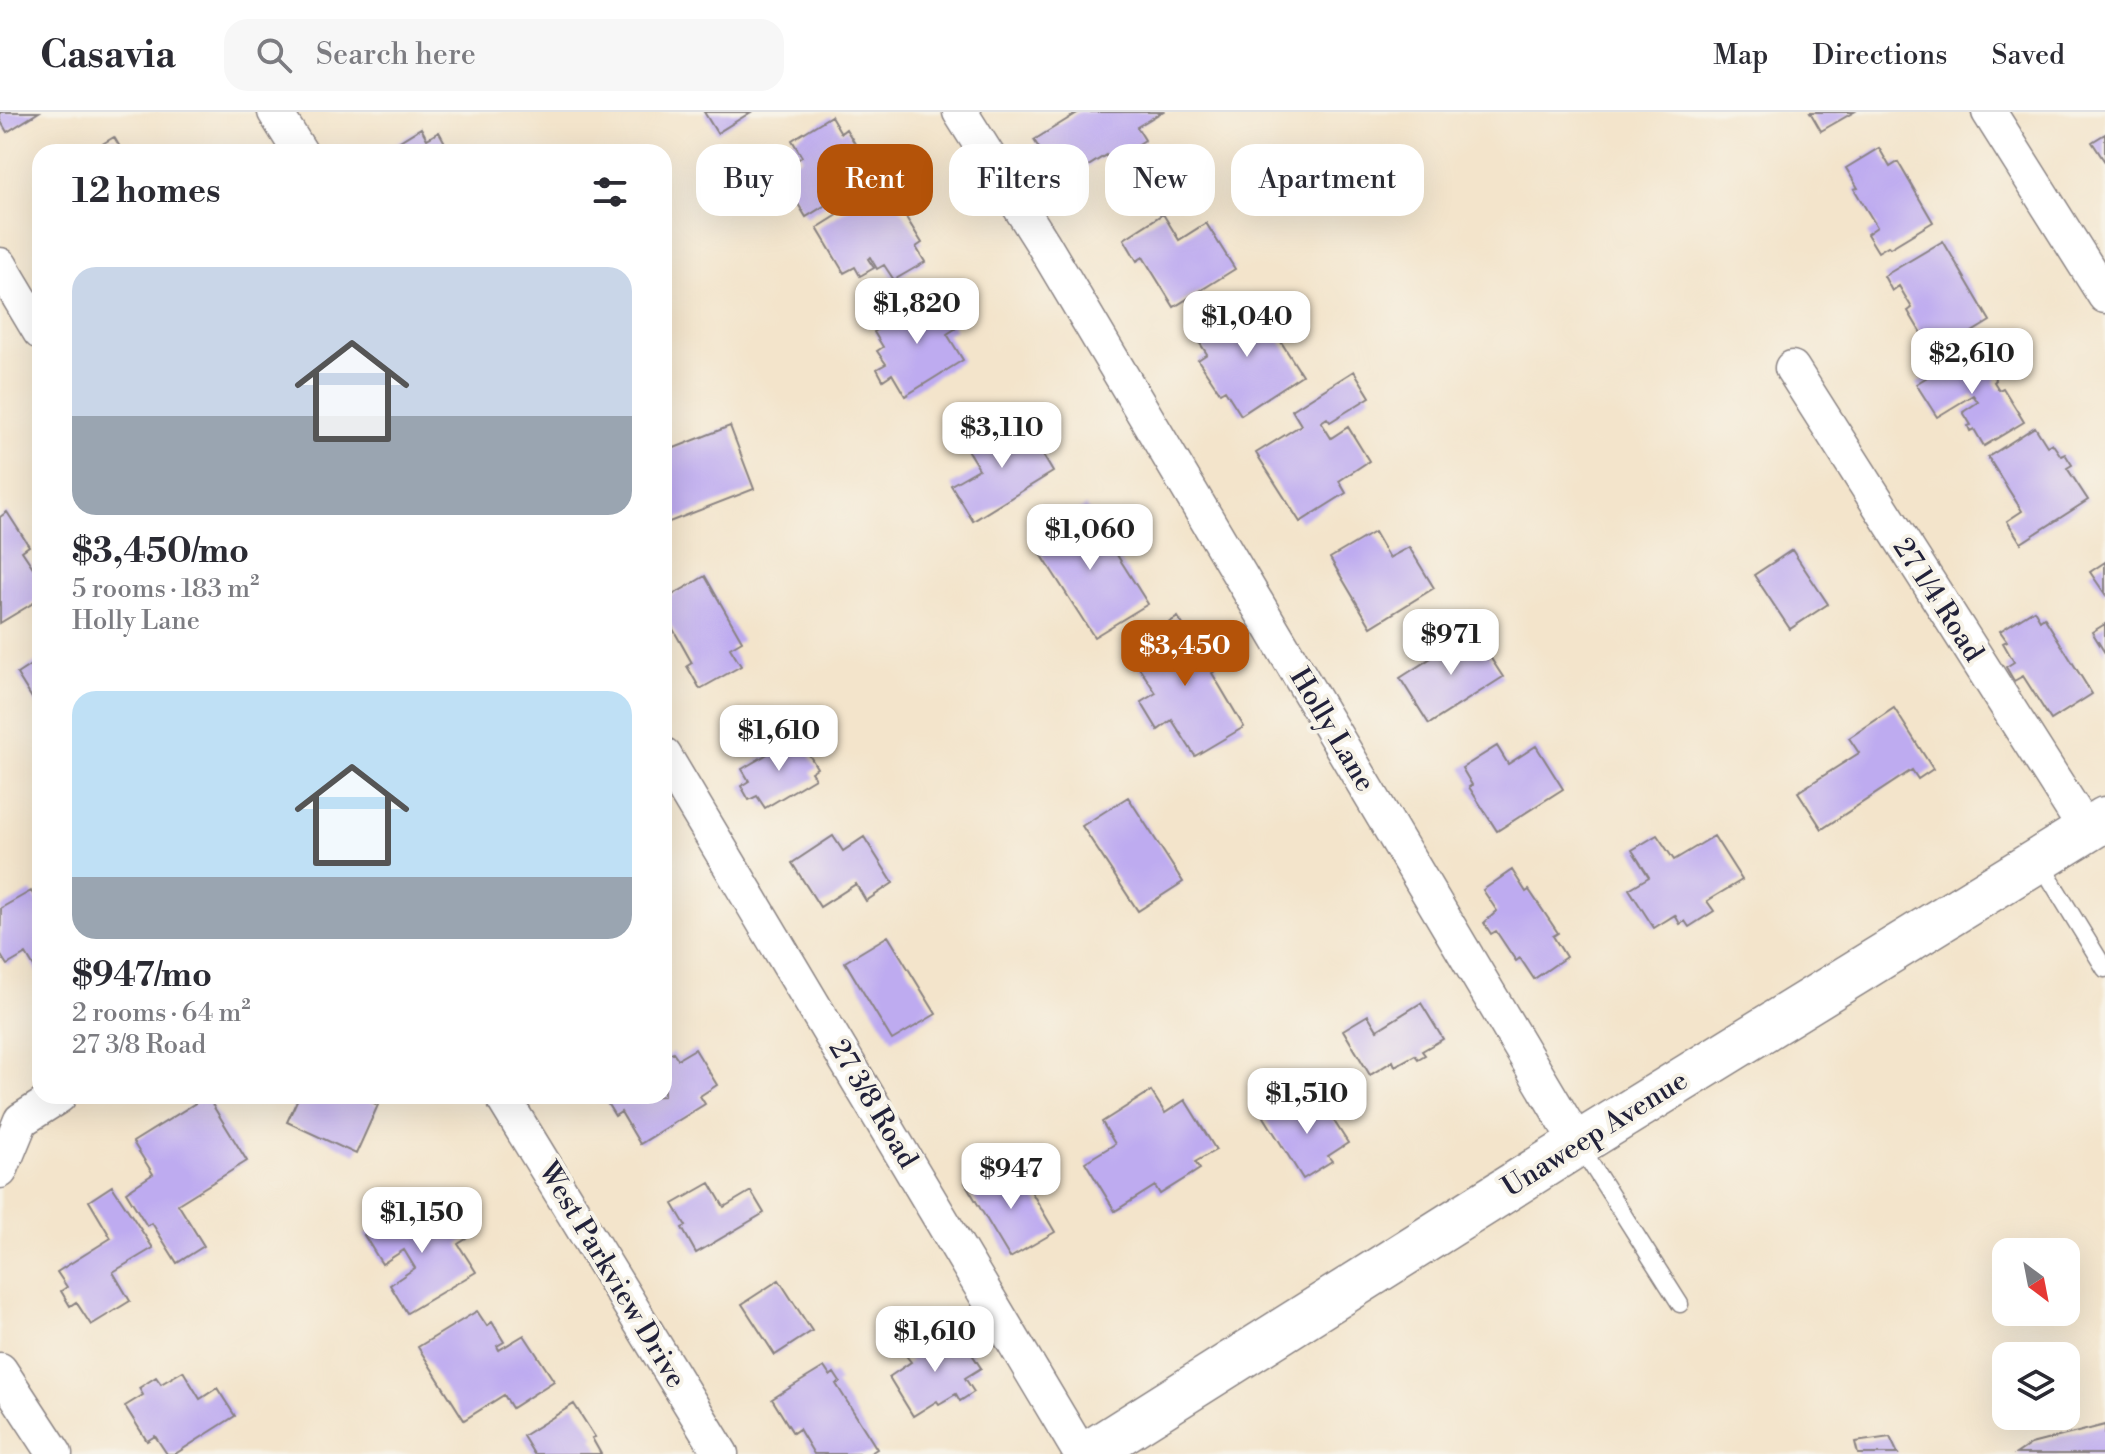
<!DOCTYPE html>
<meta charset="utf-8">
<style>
body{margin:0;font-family:"Libre Bodoni",serif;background:#f7f7f7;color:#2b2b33;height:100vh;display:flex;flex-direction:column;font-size:30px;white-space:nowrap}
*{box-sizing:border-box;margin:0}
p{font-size:26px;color:#7c7c81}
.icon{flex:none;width:44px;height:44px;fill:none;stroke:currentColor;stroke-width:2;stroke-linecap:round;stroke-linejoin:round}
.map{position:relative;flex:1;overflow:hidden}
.drawer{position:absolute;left:32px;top:32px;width:640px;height:960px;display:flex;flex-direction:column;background:#fff;border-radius:24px;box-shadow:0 8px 32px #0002}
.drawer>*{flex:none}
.top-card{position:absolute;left:696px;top:32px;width:760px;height:72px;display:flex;gap:16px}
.needle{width:52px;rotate:148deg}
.controls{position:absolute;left:1992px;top:1126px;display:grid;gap:16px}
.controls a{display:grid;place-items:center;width:88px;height:88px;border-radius:16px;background:#fff;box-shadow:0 8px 32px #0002;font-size:40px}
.price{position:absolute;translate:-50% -68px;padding:0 18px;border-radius:16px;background:#fff;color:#222;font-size:26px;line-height:52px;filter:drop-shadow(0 2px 4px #0008)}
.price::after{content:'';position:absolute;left:50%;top:48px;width:24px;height:18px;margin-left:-12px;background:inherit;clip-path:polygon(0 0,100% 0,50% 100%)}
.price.current{background:#b45309;color:#fff}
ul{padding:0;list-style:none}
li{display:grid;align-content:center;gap:16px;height:424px;padding:0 40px}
li span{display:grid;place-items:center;height:248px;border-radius:24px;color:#555}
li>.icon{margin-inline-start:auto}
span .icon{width:144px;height:144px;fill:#fffc;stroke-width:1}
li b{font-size:34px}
h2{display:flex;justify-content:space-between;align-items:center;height:96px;padding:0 40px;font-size:34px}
.tag{padding:0 28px;border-radius:24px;background:#fff;box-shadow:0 8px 32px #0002;font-size:28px;line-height:72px}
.tag.current{background:#b45309;color:#fff}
header{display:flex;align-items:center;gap:48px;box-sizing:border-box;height:112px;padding:0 40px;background:#fff;border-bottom:2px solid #e1e1e2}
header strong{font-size:38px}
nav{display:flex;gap:44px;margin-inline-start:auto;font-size:28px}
.search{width:560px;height:72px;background:#f7f7f7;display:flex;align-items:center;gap:20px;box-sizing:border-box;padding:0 28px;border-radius:24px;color:#7c7c81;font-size:30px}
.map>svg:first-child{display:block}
</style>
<header>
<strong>Casavia</strong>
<div class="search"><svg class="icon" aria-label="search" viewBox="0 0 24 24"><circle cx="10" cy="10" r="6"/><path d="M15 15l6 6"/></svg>Search here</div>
<nav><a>Map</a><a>Directions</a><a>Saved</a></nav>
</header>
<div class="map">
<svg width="2105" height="1342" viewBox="0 0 2105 1342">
<rect width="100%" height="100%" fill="#f7f3e8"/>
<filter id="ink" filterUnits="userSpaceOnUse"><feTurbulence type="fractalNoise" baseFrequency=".0125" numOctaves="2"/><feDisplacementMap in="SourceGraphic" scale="16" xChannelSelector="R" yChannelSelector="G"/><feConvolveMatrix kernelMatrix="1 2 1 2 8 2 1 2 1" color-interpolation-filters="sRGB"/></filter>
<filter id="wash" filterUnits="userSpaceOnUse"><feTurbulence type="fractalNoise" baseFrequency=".006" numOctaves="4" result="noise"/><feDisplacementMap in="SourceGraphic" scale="32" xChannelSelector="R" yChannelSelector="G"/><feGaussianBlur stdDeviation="1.8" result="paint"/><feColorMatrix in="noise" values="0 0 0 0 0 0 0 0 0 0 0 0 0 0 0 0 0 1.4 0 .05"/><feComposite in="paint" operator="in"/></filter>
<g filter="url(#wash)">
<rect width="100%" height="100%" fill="#f3e4cb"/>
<g id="blocks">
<!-- building -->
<path fill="#beabf0" d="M0,0H39L7,20L0,8Z
M704,0H751L717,21Z
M1079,0H1162L1137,15L1145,28L1110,50L1106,43L1061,71L1034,28Z
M1810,0H1854L1821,19Z
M831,4L841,21L846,17L874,63L806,105L778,59L802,45L792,28Z
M421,16L427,27L439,20L450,40H382Z
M2105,22V50L2092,30Z
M114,25L123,40H89Z
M1879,36L1890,55L1898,50L1933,110L1890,136L1888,134L1878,140L1867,122L1877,115L1854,77L1858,76L1846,56Z
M886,73L922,131L916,135L925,150L894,168L884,153L877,157L870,145L868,147L874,156L860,164L855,155L844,161L817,116Z
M1163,102L1179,128L1206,111L1235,157L1174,195L1143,145L1137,149L1124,127Z
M1943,129L1990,209L1934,243L1908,199L1912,196L1899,174L1892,179L1884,164Z
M933,182L955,217L947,222L963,248L905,284L892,262L883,268L877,257L886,252L877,239L883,235L874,220Z
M1255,189L1302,263L1241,303L1225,278L1220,281L1198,248L1207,242L1197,227Z
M1975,235L1996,268L1994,270L1999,278L2003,276L2024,310L1984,334L1974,317L1970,319L1968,314L1971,313L1963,300L1978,290L1973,283L1937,305L1916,272Z
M1354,259L1370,285L1330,310L1327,306L1321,310L1331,326L1348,315L1369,349L1339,369L1346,381L1300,410L1256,341L1301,313L1292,298Z
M1021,306L1053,360L973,409L951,373L979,357L968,339Z
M730,314L754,377L664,412V340Z
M2035,315L2047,334L2052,331L2061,344L2065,342L2072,353L2067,356L2088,388L2021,431L2007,409L2022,399L1988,345Z
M1086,394L1148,492L1094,525L1032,428Z
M7,400L29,434L22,439L40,466V487L0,511V405Z
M1374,420L1389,446L1409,435L1434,476L1371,515L1330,446Z
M1792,438L1828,492L1790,517L1754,463Z
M2105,450V482L2090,460Z
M705,464L742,529L730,536L741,554L700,577L687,554L692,551L664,501V488Z
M2034,498L2040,508L2044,505L2092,582L2051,608L2023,564L2014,569L2006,555L2014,550L2003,531L2007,529L2000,519Z
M1178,505L1197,535L1202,532L1218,557L1212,561L1244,615L1195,644L1172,608L1158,618L1141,590L1156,581L1127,537Z
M2105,512V541L2092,520Z
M1473,519L1503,565L1429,612L1400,566Z
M40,547V599L17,562Z
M1894,596L1933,657L1918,667L1912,658L1822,717L1798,680L1859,641L1849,626Z
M798,624L817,656L811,660L815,666L765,696L757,684L749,688L741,674L749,669L742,657Z
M1497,634L1508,652L1536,634L1563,677L1497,719L1469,675L1472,673L1462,656Z
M1128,685L1183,770L1138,799L1082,714Z
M1657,723L1674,748L1714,724L1742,768L1707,789L1714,799L1689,815L1685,809L1680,812L1675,803L1654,816L1629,777L1649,765L1632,738Z
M833,724L843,739L864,725L893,771L866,789L856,772L820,795L792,751Z
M1512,758L1526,780L1529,778L1558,821L1553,824L1566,845L1534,867L1520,846L1516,849L1496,819L1491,822L1484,811L1497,799L1483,778Z
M31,779L40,793V865L26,842L7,853L0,842L1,796Z
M888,824L936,902L892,928L845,850Z
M1421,891L1443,927L1422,939L1425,943L1418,947L1415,943L1395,954L1393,949L1370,963L1343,918L1368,903L1377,918Z
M695,937L717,973L700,984L705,992L640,1032L621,1000L615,1004L604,986L664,984V945L673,940L678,947Z
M1151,979L1165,1001L1185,988L1216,1038L1195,1050L1200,1057L1160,1082L1155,1074L1115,1099L1085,1050L1115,1032L1102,1010Z
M207,984L247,1049L178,1092L204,1134L177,1151L152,1111L147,1114L126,1080L153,1062L133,1030Z
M299,984H358L378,993L356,1042L287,1010Z
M1320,987L1348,1031L1328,1044L1332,1049L1303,1067L1264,1005L1284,993L1292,1005Z
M1018,1057L1055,1120L1010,1146L965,1071L987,1059L995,1071Z
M710,1071L724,1095L751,1079L764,1101L696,1141L682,1116L686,1114L673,1092Z
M112,1074L153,1136L113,1160L130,1189L91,1213L76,1190L70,1194L61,1179L67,1175L57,1160L111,1126L89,1089Z
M433,1094L449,1119L457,1113L466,1127L458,1132L476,1160L407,1201L390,1173L415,1156L404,1138L382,1152L364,1123L405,1097L412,1107Z
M779,1168L812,1219L775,1243L742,1192Z
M477,1199L487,1214L492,1210L504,1230L497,1234L499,1238L524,1223L554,1269L512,1296L504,1283L464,1308L418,1235Z
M958,1221L981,1256L965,1266L974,1280L960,1289L956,1282L939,1292L937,1289L913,1304L889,1265L911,1250L904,1241L923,1229L929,1239Z
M824,1255L830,1264L834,1261L840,1270L836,1272L877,1337L869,1342H814L799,1317L793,1321L772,1287Z
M183,1259L200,1287L217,1276L235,1304L175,1342H167L155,1324L147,1329L125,1294L143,1283L139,1276L156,1265L161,1272Z
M574,1292L595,1325L592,1326L601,1342H534L523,1324Z
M2105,1313V1342H2016L2031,1332Z
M1890,1325L1898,1342H1858L1855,1330Z"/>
</g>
</g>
<g filter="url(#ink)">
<use href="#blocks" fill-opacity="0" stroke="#8a8383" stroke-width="2"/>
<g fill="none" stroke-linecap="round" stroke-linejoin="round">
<!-- service casing -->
<g stroke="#8a8383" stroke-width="19">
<path id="service" d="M2039,749L2105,857
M1579,1033L1680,1192"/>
</g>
<!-- minor casing -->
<g stroke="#8a8383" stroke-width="37">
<path id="minor" d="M275,0L300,40
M960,0L1042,130L1578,1032
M1989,0L2105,184
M0,153L40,220
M1792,256L2086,718
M664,643L1081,1342
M502,984L721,1342
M0,1059L21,1008L59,984
M0,1258L55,1342"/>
</g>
<!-- secondary casing -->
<g stroke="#8a8383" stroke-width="47">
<path id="secondary" d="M1087,1342L1578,1032L2105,707"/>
</g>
<!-- service -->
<use href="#service" stroke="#fff" stroke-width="16"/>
<!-- minor -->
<use href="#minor" stroke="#fff" stroke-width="34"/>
<!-- secondary -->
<use href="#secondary" stroke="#fff" stroke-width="44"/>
</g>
</g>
<g text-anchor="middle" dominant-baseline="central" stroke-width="8" stroke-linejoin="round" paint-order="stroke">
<!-- street labels -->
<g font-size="28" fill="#22223b" stroke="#f7f3e8">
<text transform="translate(1938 488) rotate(57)">27 1/4 Road</text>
<text transform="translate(1332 618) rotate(59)">Holly Lane</text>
<text transform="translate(873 992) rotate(59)">27 3/8 Road</text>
<text transform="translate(1595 1022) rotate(-32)">Unaweep Avenue</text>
<text transform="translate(612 1163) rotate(59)">West Parkview Drive</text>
</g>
</g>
</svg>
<div class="controls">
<a><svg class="needle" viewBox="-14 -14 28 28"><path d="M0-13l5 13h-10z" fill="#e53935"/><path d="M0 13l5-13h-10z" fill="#7c7c81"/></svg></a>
<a><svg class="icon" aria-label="layers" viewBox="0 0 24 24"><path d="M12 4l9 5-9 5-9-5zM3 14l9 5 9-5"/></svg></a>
</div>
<b class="price" style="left:917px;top:234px">$1,820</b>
<b class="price" style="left:1247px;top:247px">$1,040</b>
<b class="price" style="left:1972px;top:284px">$2,610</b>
<b class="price" style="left:1002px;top:358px">$3,110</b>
<b class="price" style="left:1090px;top:460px">$1,060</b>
<b class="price" style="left:1451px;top:565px">$971</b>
<b class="price current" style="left:1185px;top:576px">$3,450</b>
<b class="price" style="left:779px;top:661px">$1,610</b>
<b class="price" style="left:1307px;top:1024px">$1,510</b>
<b class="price" style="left:1011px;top:1099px">$947</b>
<b class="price" style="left:422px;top:1143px">$1,150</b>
<b class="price" style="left:935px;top:1262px">$1,610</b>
<div class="top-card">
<a class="tag">Buy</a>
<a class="tag current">Rent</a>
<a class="tag">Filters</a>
<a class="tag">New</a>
<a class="tag">Apartment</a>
</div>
<section class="drawer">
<h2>12 homes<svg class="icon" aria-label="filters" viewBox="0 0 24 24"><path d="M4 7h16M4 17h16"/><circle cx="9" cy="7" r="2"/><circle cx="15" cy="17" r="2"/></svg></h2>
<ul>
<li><span style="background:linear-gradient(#c9d6e8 60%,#9aa5b1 0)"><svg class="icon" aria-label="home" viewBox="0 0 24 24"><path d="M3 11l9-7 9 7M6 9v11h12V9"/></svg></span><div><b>$3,450/mo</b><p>5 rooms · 183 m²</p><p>Holly Lane</p></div></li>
<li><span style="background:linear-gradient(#bfe0f5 75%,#9aa5b1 0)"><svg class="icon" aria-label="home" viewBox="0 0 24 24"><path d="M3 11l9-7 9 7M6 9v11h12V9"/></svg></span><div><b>$947/mo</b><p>2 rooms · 64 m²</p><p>27 3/8 Road</p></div></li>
</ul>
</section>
</div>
